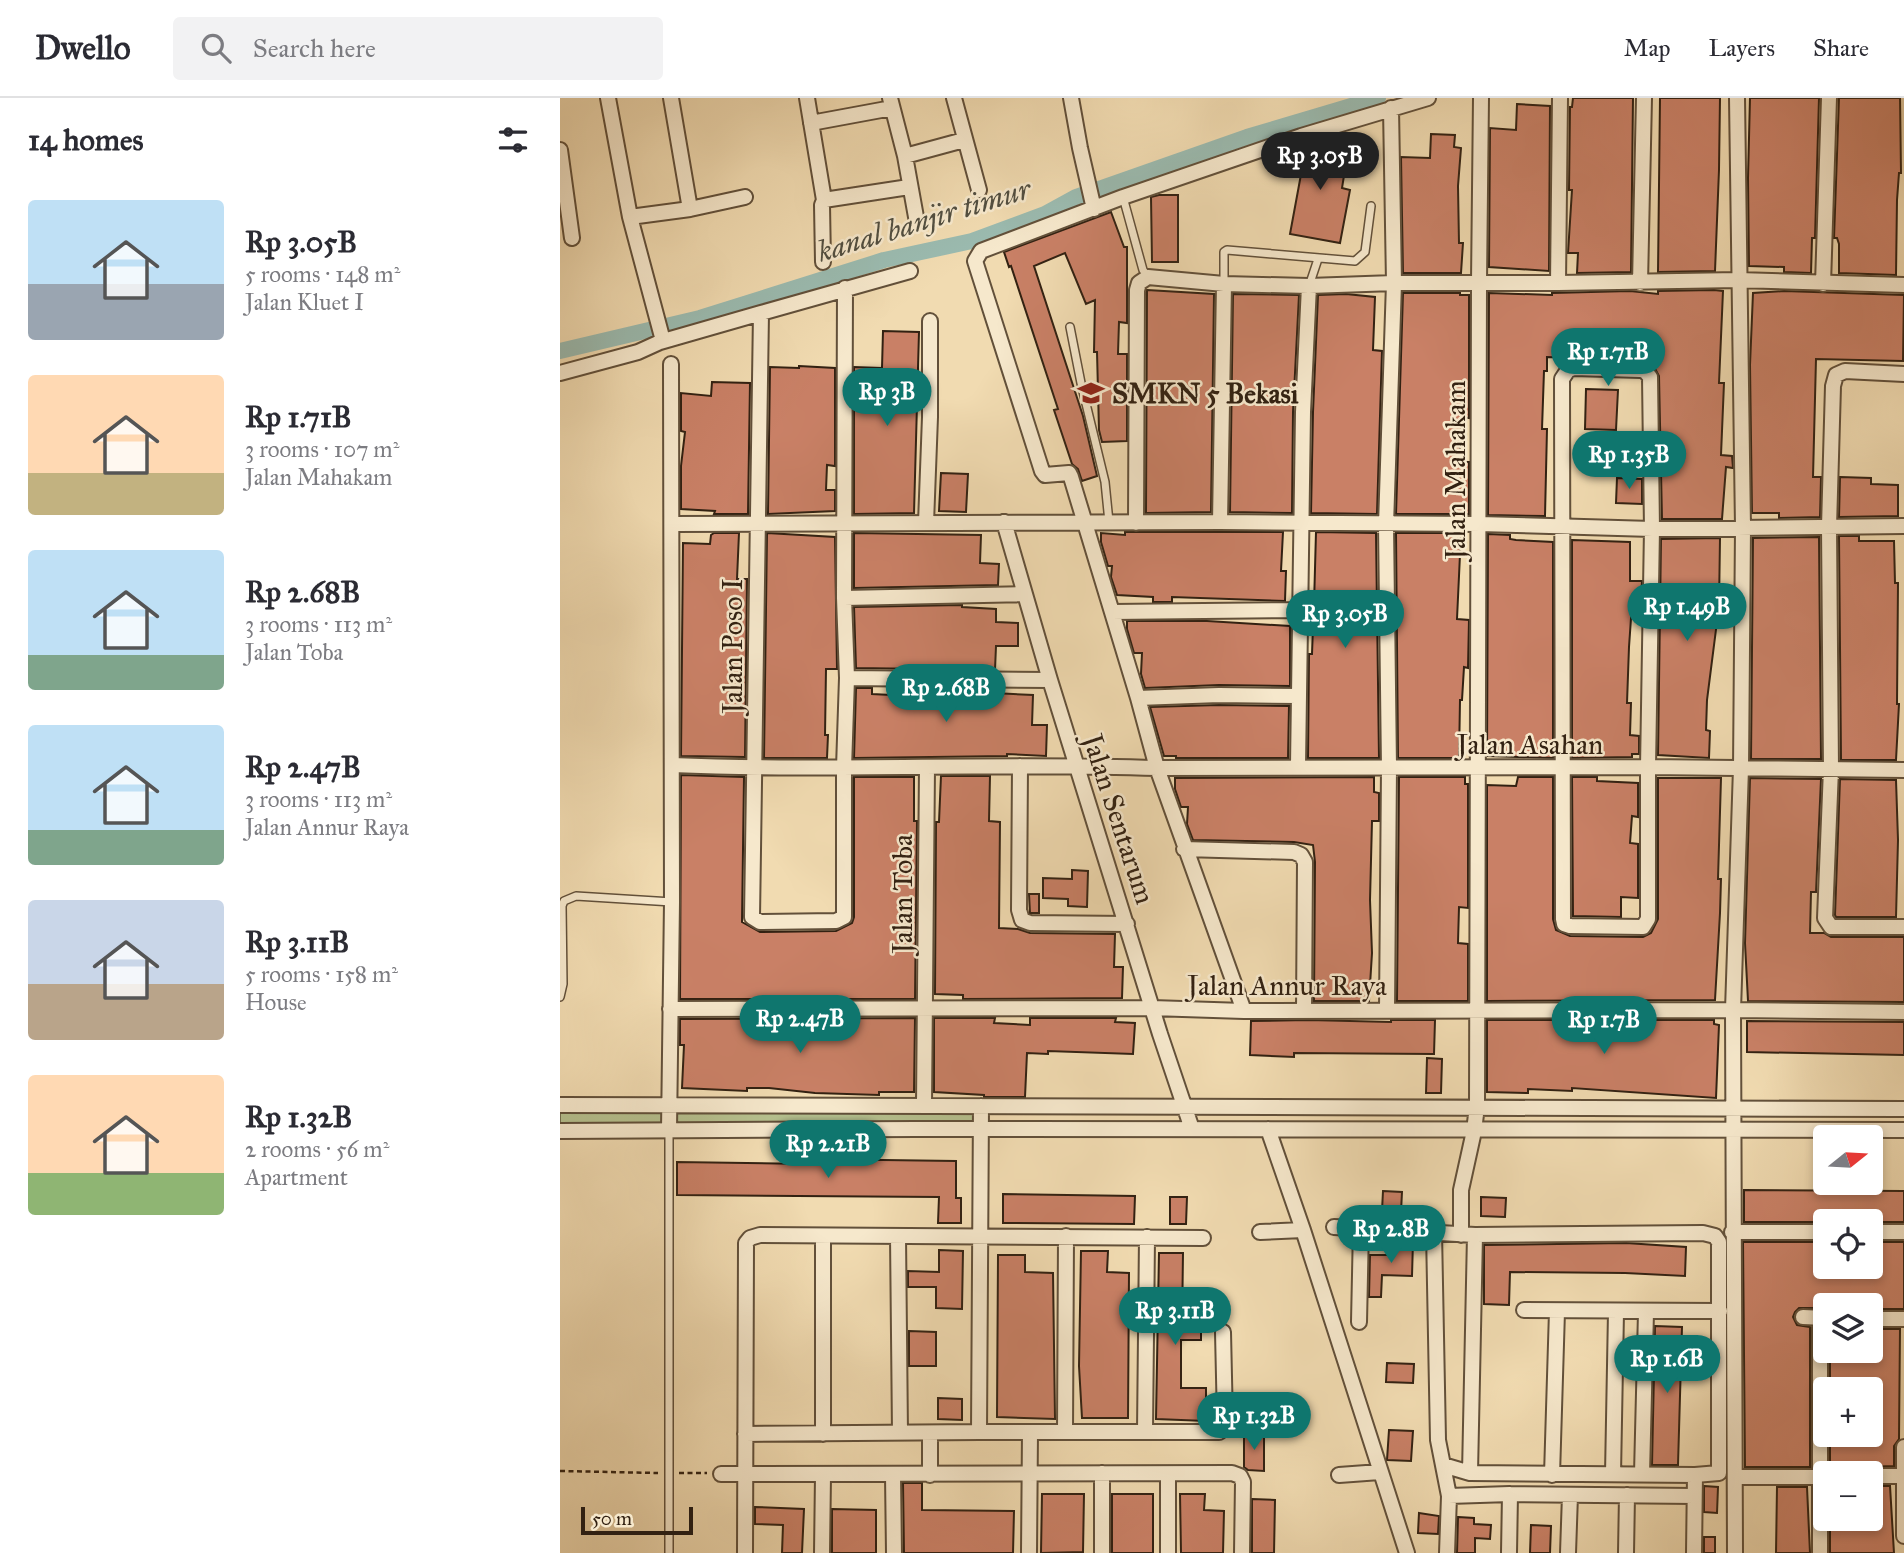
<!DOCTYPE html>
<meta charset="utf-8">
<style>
body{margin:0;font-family:"IM FELL Great Primer",serif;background:#f2f2f3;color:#2b2b33;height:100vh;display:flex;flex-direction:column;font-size:26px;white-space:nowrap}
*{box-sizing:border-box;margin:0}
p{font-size:23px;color:#7c7c81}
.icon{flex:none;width:38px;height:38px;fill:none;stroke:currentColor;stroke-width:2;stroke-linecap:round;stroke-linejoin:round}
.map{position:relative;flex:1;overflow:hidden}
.panel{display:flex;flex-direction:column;background:#fff;width:560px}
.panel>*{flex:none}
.needle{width:46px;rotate:72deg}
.controls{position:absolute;left:1253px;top:1027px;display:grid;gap:14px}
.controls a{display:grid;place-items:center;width:70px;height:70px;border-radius:7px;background:#fff;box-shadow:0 4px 10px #0003;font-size:35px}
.scale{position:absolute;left:21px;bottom:18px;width:112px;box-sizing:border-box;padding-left:7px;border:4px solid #322112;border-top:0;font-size:19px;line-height:24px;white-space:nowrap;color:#322112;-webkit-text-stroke:5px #f6e8cc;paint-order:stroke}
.price{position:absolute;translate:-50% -60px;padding:0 16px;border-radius:24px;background:#0f766e;color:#fff;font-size:23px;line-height:46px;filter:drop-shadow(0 2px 4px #0008)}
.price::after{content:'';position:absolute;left:50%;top:42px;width:21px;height:16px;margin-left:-10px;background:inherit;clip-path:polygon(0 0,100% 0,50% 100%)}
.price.selected{background:#222;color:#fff}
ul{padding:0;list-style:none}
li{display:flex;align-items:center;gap:21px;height:175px;padding:0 28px}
li span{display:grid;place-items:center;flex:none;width:196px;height:140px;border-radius:7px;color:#555}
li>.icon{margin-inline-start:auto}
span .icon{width:84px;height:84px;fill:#fffc;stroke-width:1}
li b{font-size:30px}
h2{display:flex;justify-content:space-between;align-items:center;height:84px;padding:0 28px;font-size:30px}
header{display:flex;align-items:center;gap:42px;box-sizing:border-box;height:98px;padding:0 35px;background:#fff;border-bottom:2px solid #e1e1e2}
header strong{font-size:33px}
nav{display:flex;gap:38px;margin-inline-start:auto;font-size:24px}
.search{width:490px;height:63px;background:#f2f2f3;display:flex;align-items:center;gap:18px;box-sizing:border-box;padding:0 24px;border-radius:7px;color:#7c7c81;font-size:26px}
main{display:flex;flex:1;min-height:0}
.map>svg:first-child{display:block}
</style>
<header>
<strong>Dwello</strong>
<div class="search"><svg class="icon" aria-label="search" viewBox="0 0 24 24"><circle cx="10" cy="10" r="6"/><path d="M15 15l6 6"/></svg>Search here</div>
<nav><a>Map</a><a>Layers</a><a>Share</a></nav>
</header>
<main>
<section class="panel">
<h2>14 homes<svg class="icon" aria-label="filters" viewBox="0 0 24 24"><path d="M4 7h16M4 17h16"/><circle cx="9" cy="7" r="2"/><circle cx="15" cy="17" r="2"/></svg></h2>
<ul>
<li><span style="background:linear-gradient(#bfe0f5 60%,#9aa5b1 0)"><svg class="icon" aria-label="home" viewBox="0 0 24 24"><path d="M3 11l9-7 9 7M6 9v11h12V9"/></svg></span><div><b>Rp 3.05B</b><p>5 rooms · 148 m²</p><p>Jalan Kluet I</p></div></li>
<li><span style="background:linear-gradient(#ffd9b3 70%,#c2b280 0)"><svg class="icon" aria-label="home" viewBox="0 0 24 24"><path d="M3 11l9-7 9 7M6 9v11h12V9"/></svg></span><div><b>Rp 1.71B</b><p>3 rooms · 107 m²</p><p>Jalan Mahakam</p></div></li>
<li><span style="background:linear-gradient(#bfe0f5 75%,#7fa58c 0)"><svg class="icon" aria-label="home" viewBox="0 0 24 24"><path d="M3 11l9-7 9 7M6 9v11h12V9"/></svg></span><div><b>Rp 2.68B</b><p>3 rooms · 113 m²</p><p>Jalan Toba</p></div></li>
<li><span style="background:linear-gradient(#bfe0f5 75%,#7fa58c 0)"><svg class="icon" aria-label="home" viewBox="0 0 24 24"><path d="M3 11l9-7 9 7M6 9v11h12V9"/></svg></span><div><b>Rp 2.47B</b><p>3 rooms · 113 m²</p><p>Jalan Annur Raya</p></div></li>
<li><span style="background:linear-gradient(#c9d6e8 60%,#b9a48a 0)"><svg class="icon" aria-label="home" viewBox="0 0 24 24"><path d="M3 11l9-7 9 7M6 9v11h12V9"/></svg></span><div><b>Rp 3.11B</b><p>5 rooms · 158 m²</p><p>House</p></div></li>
<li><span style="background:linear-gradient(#ffd9b3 70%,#8fb573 0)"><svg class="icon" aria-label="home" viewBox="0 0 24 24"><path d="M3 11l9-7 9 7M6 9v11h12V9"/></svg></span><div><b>Rp 1.32B</b><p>2 rooms · 56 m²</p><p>Apartment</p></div></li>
</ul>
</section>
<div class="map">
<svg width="1344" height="1455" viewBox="0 0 1344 1455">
<rect width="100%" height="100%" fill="#f1dbb1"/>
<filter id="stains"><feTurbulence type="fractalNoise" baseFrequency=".00286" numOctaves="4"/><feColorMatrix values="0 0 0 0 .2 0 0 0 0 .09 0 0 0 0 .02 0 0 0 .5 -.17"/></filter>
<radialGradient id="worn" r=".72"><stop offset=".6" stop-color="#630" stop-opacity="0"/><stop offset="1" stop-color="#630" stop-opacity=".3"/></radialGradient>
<!-- green -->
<path fill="#b6c18f" stroke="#747150" stroke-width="2" d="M0,1007L421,1008V1032L0,1033Z"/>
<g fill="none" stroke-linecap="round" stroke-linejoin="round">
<!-- canal -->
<path stroke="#9bbbb0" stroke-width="16" d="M0,253L140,220L324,162L412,143L485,116L516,99L687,39L818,0"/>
</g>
<!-- building -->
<path fill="#c98066" stroke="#322112" stroke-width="2" d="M1013,0H1073L1071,174L1017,175L1018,155H1008L1012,92H1009L1010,9H1012Z
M1100,0H1160L1159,72L1155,173L1098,174Z
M1190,0H1259L1255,140H1252L1251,175L1224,174V169L1189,168L1188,80Z
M1279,0H1340L1341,75H1339L1337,102L1336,177L1279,175V146L1277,140H1274Z
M957,6L990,8L989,173L929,169L930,30L956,32Z
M871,36L895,37L894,49L901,50L898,88L899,145H903L901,175H843L841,59L870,60Z
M747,46L788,53L782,90L790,92L780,145L730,136L742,71L725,69L727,53Z
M599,97H618V164H592L591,99Z
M551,114L564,149H567V225L559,224L558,256H567V343L542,344L539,332L537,254H534L535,202L526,206L505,155L474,168L523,318L537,378L522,383L518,371L512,366L494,312L498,311L451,168L449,169L444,154Z
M587,192L654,196L651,414L586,415Z
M1154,192L1163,193L1159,285H1164L1161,357L1172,358L1173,370L1166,369L1162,421H1102L1099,278L1093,267V260L1067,259V262L987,259V273H984L982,331H987L985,418L928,417L929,195L992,197V195L1070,193L1098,196V193Z
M1224,193L1344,197L1343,263L1256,261L1253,379H1261L1260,419L1219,420V415H1192L1190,267L1193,195Z
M843,195H900V197H909V320L902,319L899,364H909V416H836Z
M673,196L739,197L733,314L732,415L670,414Z
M786,196L815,199L813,252L822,253L817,416L751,415L753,314L758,197Z
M323,233L359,234L354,415L294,416V269L322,270Z
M239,268L275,270V368L267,367L266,392H275V413L208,416L210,269L239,270Z
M152,284L190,285L188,416H154L155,413L121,411V368L125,334L121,333V295L151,298Z
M1026,291L1058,292L1056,332L1025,331Z
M381,375L408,376L406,414L379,413Z
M1280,379L1311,380V386L1338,387V418L1279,419Z
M1057,380L1082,381V406L1056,405Z
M565,434H723L721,473H726L725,503L612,499V504H593V499L557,497L551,479L552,468H548L541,444V435L565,437Z
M756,434L816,435L819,660H748L749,556H752L753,529L771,530L772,508L754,507Z
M154,435H179L177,481H187L185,659L121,658L123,445L150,446L151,437Z
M207,435L275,439L277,571H266L265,637H268L267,660H204Z
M294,435L421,437L420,465L439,466L438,487L294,490Z
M836,435H901L897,521L909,522L908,570L904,569L902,602H900L899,660H838Z
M928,436L950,437V441L956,442L993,444V660L927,658Z
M1279,438H1299V443H1334L1335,485H1338L1337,606H1339L1336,662H1281Z
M1259,439L1261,661H1191L1193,440Z
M1160,440L1159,508L1147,602L1146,632L1150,633L1149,660L1098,657L1101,441Z
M1012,442L1070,444V483H1082L1081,506H1072L1069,549L1067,605H1071L1070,637L1079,638V656H1072V659L1012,660Z
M402,507V509L436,511V524L458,525V548H436L435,572L296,570L294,509Z
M567,523H647L730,528V588L659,587L585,590L581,576L582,555H574L567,531Z
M296,590H312V596L351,598V590L434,591V595L473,597L472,627H487L486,658L447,656V658L294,660Z
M659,607L729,608L728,660H616V658H604L590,609Z
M121,677L184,679L182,824L200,834L276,833L292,825L294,819V679H354V723H357L355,901H120Z
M381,678H430L429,723L440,724L439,830L458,831L470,835L555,836L554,869H563L562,900L403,901V897L375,896L376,724H379Z
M814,679V694L819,695V723H812L810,802L812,855L809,903H754L755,764L753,747L734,744L633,742L627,726L628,709H621L615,691V680Z
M839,679H905V686H908V810L899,809L898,845L908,846V903H837Z
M958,679H993V821L996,832L1010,838L1083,839L1091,835L1098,821V680H1161L1158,781H1161L1160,815L1155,902L927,903V687L956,688Z
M1012,679H1037V683L1078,685V719L1072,718L1070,745L1078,746V800L1061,799V819L1013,818Z
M1190,680L1261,681L1256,794H1251L1250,835H1264L1271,839H1344V904L1188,903L1185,845Z
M1280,681L1336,682L1338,742L1336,819H1276L1275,817Z
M512,772L528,773L527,809L508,808V801L483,800V780L512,781Z
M469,796H479V815H470Z
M355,920L354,994H319V997L255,995L209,990H187V993L122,990L124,947H120V921Z
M374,920H435L434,925L470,927V920H556L555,924L575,925L573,956L488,953V956L467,955L465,999H424V997L374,994Z
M748,922L831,924V922H875L874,956L734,955V959L690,957L691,923Z
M927,922H1154V926L1159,927L1156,1000L1012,990V993L968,991V995L927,994Z
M1187,923L1344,924V957L1187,954Z
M867,960L882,961L881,995H866Z
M249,1061L396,1063V1100H401V1125H378L379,1099L117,1097V1064L249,1066Z
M1184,1092L1344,1093V1124H1184Z
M823,1093L842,1094L841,1114L822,1113Z
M443,1096L575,1098L574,1126L443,1125Z
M610,1099H627L626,1126H610Z
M921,1099L946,1100L945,1119L921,1118Z
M828,1142L853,1143L852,1178L822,1177L821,1199H809L810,1157H827Z
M1183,1144H1265V1169H1311V1144H1344V1211H1311V1208H1265V1210H1239L1235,1214L1233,1219L1237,1227L1250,1229V1369H1185Z
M1066,1145L1126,1149L1125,1178L1065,1175L950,1174L949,1207L924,1206V1147Z
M379,1152L403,1153L402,1211L376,1210V1189H348V1173L379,1174Z
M521,1153H548L547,1174L569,1175L568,1320H522L519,1268Z
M599,1155H623L622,1228H641V1242H621V1290H646V1323L596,1321Z
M438,1157H465V1174L493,1175L495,1321L437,1319Z
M1095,1228L1122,1229L1118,1367H1092Z
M1311,1231H1340L1339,1341L1334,1348V1368L1270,1370V1337H1311V1292H1270V1254L1311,1253Z
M349,1233L376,1234V1268H349Z
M827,1265L854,1266L853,1285L826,1284Z
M378,1300L402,1301V1322L378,1321Z
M829,1332L853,1333L851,1363L827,1362Z
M684,1336H704V1373L688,1372L684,1369Z
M343,1385H362V1412L454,1413L453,1455H344Z
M1144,1388L1158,1389L1157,1415L1144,1414Z
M1311,1388H1330L1334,1455H1270V1421H1311Z
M1217,1389H1247L1250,1455H1216Z
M482,1396H524L523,1454L481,1455Z
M552,1396H593V1455H552Z
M620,1396H645L644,1412L664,1413L663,1455H621Z
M692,1401L715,1402L714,1455H692Z
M195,1409L244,1411L242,1455H222L223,1427L195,1426Z
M272,1411L316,1412V1455H272Z
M859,1415L879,1418L878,1436L858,1435Z
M898,1419L914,1420V1426L931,1427L930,1441L915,1440V1455H897Z
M971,1427L991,1428L990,1455H970Z
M1144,1439H1155V1455H1144Z"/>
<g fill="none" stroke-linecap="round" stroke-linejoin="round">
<!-- lane casing -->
<g stroke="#62503a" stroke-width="10">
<path id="lane" d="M563,99L583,172L588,179
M664,185V154L667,152L795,163L805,154L811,108
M749,188L758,161
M510,229L521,285L545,384L549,424
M0,899L3,886L2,808L4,803L16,798L112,804
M109,1455V1033"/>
</g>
<!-- street casing -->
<g stroke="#62503a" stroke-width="18">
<path id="street" d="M48,0L70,119
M111,0L130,111
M247,0L264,102L262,107L263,164
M330,0L345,58
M394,0L419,92
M511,0L520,50L534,111
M251,25L332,10
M0,52L12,140
M264,102L349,89
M356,119L345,58L404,42
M998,185L1000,0
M1080,185L1084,0
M1263,186L1269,0
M285,190L284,500L287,580L284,670V819L276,823L200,824L192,819L201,215L350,173
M100,244L201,215
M1014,270L1080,272L1085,273L1090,279L1092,431L1088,669V821L1083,829L1010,828L1004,826L1003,821L1002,281L1008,272Z
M0,275L78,254L100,244L102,239L70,119L130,111L185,99
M1344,276L1285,273L1276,277L1273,288L1269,429L1271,671L1265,820L1271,829H1344
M444,424L490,582L600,936L632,1031
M660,424L664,186
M366,425L370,319V223
M576,425L577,192L579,185L588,179L664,186L749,188L834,185H998L1178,182L1344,187
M112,426L660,424L919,426L1092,431L1344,428
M284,500L465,496
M552,514L740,512
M287,580L490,582
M578,600L659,597L738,598
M112,667C274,674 435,664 597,670L1088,669L1344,672
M460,668L459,812L462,822L470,825L567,826
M738,668L743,314L749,188
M624,751L734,754L741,757L745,764L744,913
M110,911L592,910L684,913L1173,912L1344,914
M827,912L829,670L826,427L834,185L831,10
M684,913L597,670L578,600L511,379L509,375L485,377L482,373L415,163L421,153L563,99L741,38L868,0
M0,1007L1344,1011
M364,1007L367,669
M708,1031L743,1132L847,1455
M109,1032L112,804L111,266
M0,1033L356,1031L1344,1032
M774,1129L915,1137L1143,1135L1155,1138L1159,1144V1375L1135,1377L910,1375L883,1367
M700,1134L743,1132
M874,1134L878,1342L889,1398L887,1455
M1172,1134H1265
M1311,1134H1344
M901,1137V1092L914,1033L917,1008L919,184L921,0
M338,1138L340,1335
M964,1212L1160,1213
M1243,1219L1265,1220
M1311,1221H1344
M799,1224L801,1130
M419,1334H659L665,1329V1324L663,1234
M505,1334L506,1138
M585,1334L587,1139
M370,1335V1377
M185,1336L419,1334L421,1008
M263,1336V1138
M1344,1349V1438
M910,1375L915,1137
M161,1376L672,1375L680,1378L683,1384L682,1455
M1053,1376L1056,1214
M1082,1376L1086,1214
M333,1377L334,1455
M779,1377L820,1374
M992,1377L997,1213
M1311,1378H1344
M1176,1379H1265
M889,1398L950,1396L1134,1398
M185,1455L186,1145L190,1140L200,1137L643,1140
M262,1455L263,1377
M469,1455L470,1334
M542,1455V1375
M608,1455V1377
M949,1455L950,1396
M1008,1455L1010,1397
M1066,1455L1067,1397
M1134,1455L1135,1377
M1175,1455L1173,912L1181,670L1183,430L1177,0
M1260,1455V1220"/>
</g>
<!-- path -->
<path stroke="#322112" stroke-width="2.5" stroke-dasharray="5 3.5" stroke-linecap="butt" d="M0,1373L98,1375
M119,1375H147"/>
<!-- lane -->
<use href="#lane" stroke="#f6e8cc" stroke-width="7"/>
<!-- street -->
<use href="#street" stroke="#f6e8cc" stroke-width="14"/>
</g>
<!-- icons -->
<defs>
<g id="school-bare" transform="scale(2.1)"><path d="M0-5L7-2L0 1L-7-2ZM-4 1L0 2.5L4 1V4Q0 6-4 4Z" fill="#8f2418" stroke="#f6e8cc" stroke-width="2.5" paint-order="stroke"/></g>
</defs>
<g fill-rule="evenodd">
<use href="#school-bare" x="531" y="295"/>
</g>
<g text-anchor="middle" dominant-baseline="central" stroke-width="5" stroke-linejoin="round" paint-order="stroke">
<!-- poi labels -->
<g font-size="28" font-weight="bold" fill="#322112" stroke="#f6e8cc" text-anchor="start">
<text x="552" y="295">SMKN 5 Bekasi</text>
</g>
<!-- street labels -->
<g font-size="28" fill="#322112" stroke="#f6e8cc">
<text transform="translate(895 372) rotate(-90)">Jalan Mahakam</text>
<text transform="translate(172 548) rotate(-90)">Jalan Poso I</text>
<text x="970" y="646">Jalan Asahan</text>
<text transform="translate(559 721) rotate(72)">Jalan Sentarum</text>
<text transform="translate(342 796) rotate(-90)">Jalan Toba</text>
<text x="727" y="887">Jalan Annur Raya</text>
</g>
<!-- water labels -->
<g font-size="30" font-style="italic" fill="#524f41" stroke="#f6e8cc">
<text transform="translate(364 122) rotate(-17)">kanal banjir timur</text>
</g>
</g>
<rect width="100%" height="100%" filter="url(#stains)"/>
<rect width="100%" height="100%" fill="url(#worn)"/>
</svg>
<div class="controls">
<a><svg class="needle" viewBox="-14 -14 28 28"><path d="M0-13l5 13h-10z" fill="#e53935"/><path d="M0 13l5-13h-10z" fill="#7c7c81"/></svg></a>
<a><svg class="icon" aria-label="locate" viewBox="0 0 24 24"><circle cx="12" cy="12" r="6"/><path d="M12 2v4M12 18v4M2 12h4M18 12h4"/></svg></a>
<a><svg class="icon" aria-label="layers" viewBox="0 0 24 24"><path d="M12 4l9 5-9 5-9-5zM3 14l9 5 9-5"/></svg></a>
<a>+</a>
<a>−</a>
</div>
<div class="scale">50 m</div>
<b class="price selected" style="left:760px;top:94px">Rp 3.05B</b>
<b class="price" style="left:1048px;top:290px">Rp 1.71B</b>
<b class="price" style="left:327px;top:330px">Rp 3B</b>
<b class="price" style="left:1069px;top:393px">Rp 1.35B</b>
<b class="price" style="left:1127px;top:545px">Rp 1.49B</b>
<b class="price" style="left:785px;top:552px">Rp 3.05B</b>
<b class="price" style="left:386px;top:626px">Rp 2.68B</b>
<b class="price" style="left:240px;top:957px">Rp 2.47B</b>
<b class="price" style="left:1044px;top:958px">Rp 1.7B</b>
<b class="price" style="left:268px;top:1082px">Rp 2.21B</b>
<b class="price" style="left:831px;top:1167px">Rp 2.8B</b>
<b class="price" style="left:615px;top:1249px">Rp 3.11B</b>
<b class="price" style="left:1107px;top:1297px">Rp 1.6B</b>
<b class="price" style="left:694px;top:1354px">Rp 1.32B</b>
</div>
</main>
